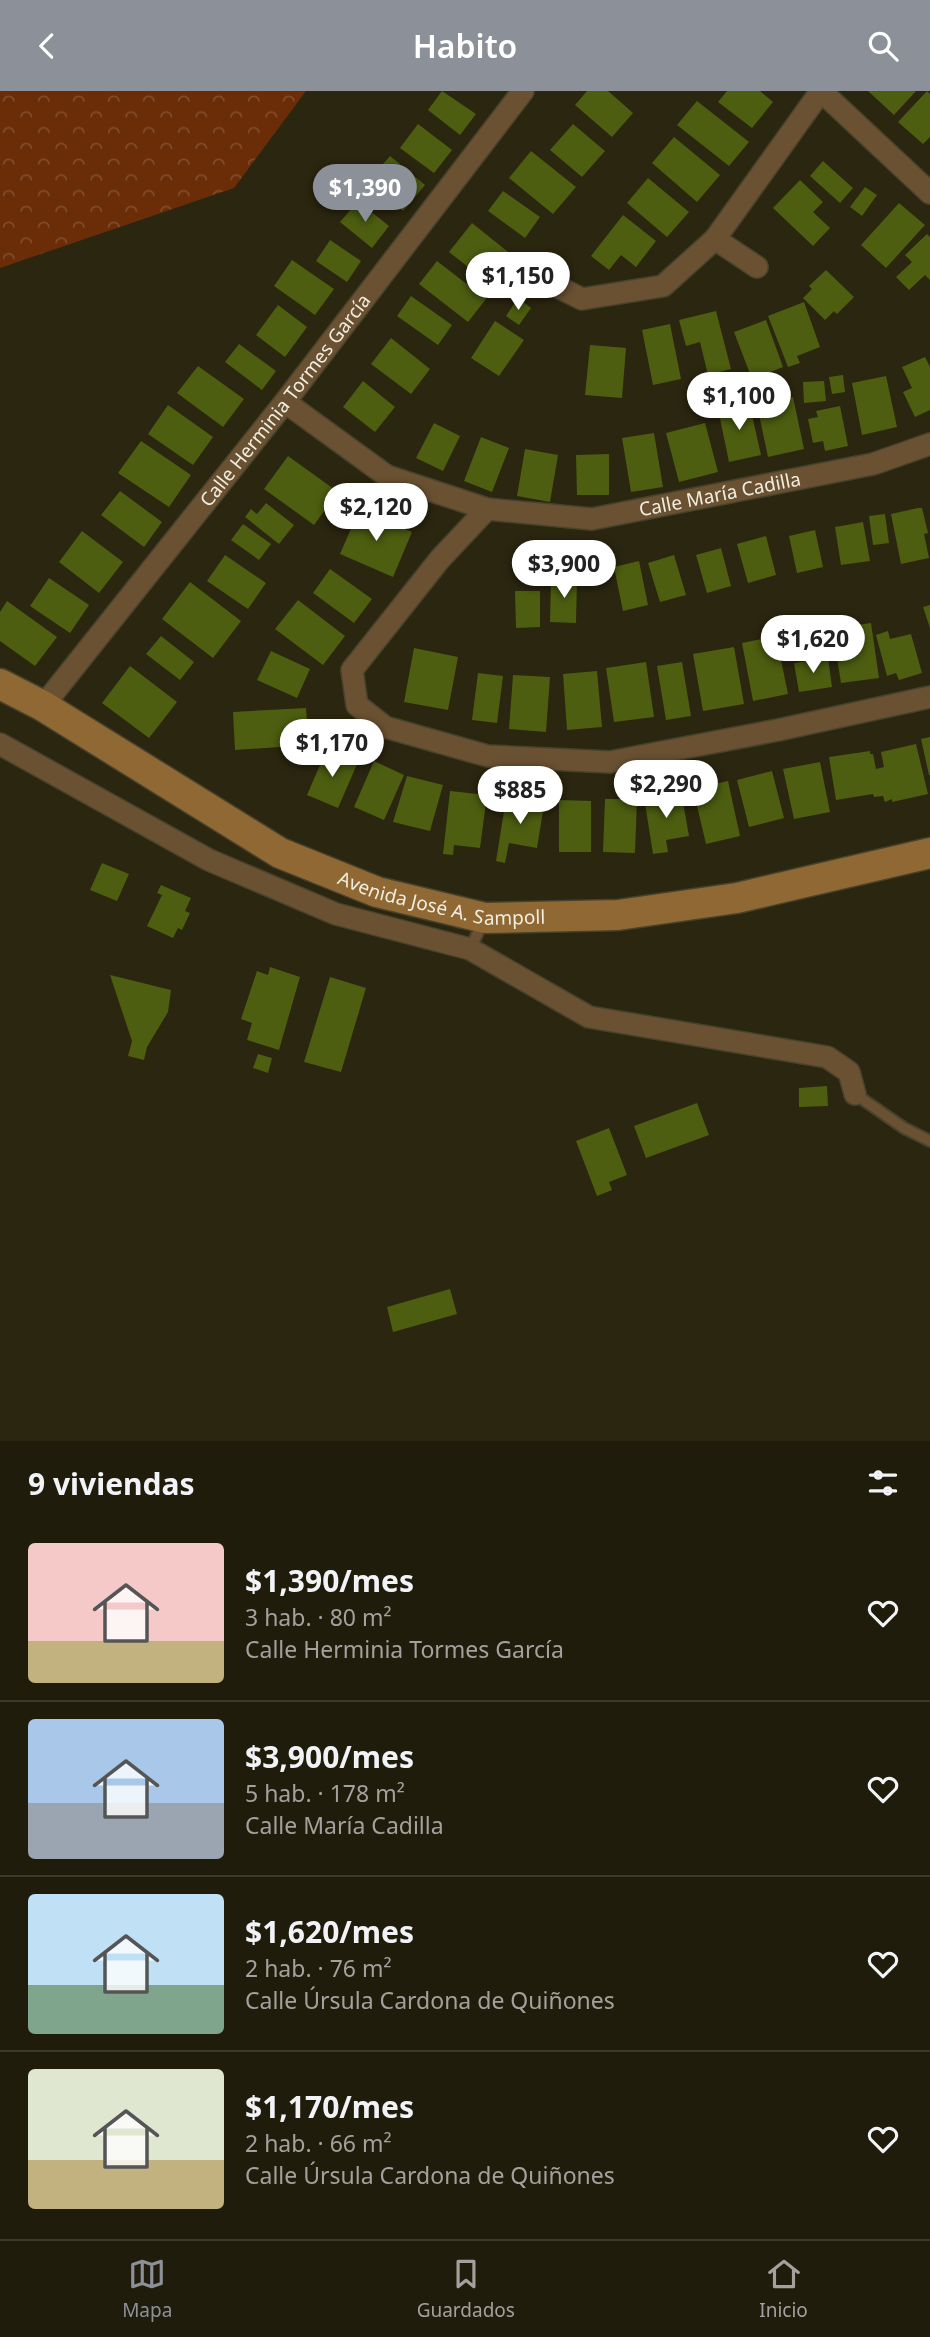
<!DOCTYPE html>
<html lang="es">
<meta charset="utf-8">
<style>
body{margin:0;font-family:"Noto Sans",sans-serif;background:#282514;color:#f1f3f6;height:100vh;display:flex;flex-direction:column;font-size:26px;white-space:nowrap}
*{box-sizing:border-box;margin:0}
p{font-size:23px;color:#a2a19d}
.icon{flex:none;width:38px;height:38px;fill:none;stroke:currentColor;stroke-width:2;stroke-linecap:round;stroke-linejoin:round}
.map{position:relative;height:1350px;overflow:hidden}
.panel{display:flex;flex-direction:column;background:#201c0b;flex:1}
.panel>*{flex:none}
.price{position:absolute;translate:-50% -60px;padding:0 16px;border-radius:24px;background:#fff;color:#222;font-size:23px;line-height:46px;filter:drop-shadow(0 2px 4px #0008)}
.price::after{content:'';position:absolute;left:50%;top:42px;width:21px;height:16px;margin-left:-10px;background:inherit;clip-path:polygon(0 0,100% 0,50% 100%)}
.price.on{background:#8c9099;color:#fff}
ul{padding:0;list-style:none}
li{display:flex;align-items:center;gap:21px;height:175px;padding:0 28px}
li+li{border-top:2px solid #3d3a2c}
li span{display:grid;place-items:center;flex:none;width:196px;height:140px;border-radius:7px;color:#555}
li>.icon{margin-inline-start:auto}
span .icon{width:84px;height:84px;fill:#fffc;stroke-width:1}
li b{font-size:30px}
h2{display:flex;justify-content:space-between;align-items:center;height:84px;padding:0 28px;font-size:30px}
header{display:flex;justify-content:space-between;align-items:center;height:91px;padding:0 28px;background:#8c9099;color:#fff;font-size:32px;font-weight:600}
.tab-bar{display:flex;justify-content:space-around;align-items:center;height:98px;border-top:2px solid #3d3a2c;background:#201c0b;font-size:19px;color:#a2a19d}
.tab-bar a{display:grid;justify-items:center;gap:4px}
.tab-bar .on{color:#8c9099}
.map>svg:first-child{display:block}
</style>
<header><svg class="icon" aria-label="back" viewBox="0 0 24 24"><path d="M15 5l-7 7 7 7"/></svg>Habito<svg class="icon" aria-label="search" viewBox="0 0 24 24"><circle cx="10" cy="10" r="6"/><path d="M15 15l6 6"/></svg></header>
<div class="map">
<svg width="930" height="1350" viewBox="0 0 930 1350">
<defs>
<pattern id="forest-crowns" width="20" height="18" patternUnits="userSpaceOnUse" patternTransform="scale(1.75)"><rect width="20" height="18" fill="#6a2d08"/><path d="M2 6a3 3 0 1 1 6 0M12 15a3 3 0 1 1 6 0" fill="none" stroke="#804c2c"/></pattern>
</defs>
<rect width="100%" height="100%" fill="#2b260f"/>
<!-- forest -->
<path fill="url(#forest-crowns)" d="M0,0H306L234,97L0,177Z"/>
<!-- building -->
<path fill="#4d5e10" d="M442,0L476,23L460,44L428,19Z
M587,0H608L633,22L612,46L575,14Z
M727,0H760L773,11L752,37L718,11Z
M868,0H916L894,24Z
M927,0L930,3V46L923,53L898,31Z
M697,10L749,51L729,75L677,34Z
M418,33L452,59L434,82L400,57Z
M573,33L605,60L582,86L550,59Z
M674,46L720,84L697,111L652,72Z
M531,60L576,96L553,123L509,87Z
M390,65L425,94L403,120L368,90Z
M823,70L853,97L840,112L810,85Z
M648,87L689,121L667,146L627,112Z
M800,89L823,111L813,121L830,137L813,155L773,117Z
M865,96L877,104L862,125L850,116Z
M503,100L540,126L525,147L488,120Z
M358,110L389,135L372,157L340,131Z
M899,112L925,134L886,177L861,154Z
M623,124L656,150L636,176L621,164L609,179L591,165Z
M472,132L522,172L499,200L449,161Z
M927,143L930,146V189L925,184L909,199L896,186L912,171L905,164Z
M330,149L361,170L347,191L316,170Z
M292,169L334,198L315,224L274,195Z
M437,170L486,208L468,231L419,193Z
M826,179L854,206L837,223L834,220L825,229L803,207L812,198L809,195Z
M411,205L452,234L438,254L397,225Z
M518,207L531,217L519,234L506,225Z
M804,211L820,256L797,265L800,272L788,276L768,225Z
M278,214L307,236L285,266L256,244Z
M716,220L731,278L708,284L700,251L686,255L679,229Z
M766,229L783,276L752,288L734,241Z
M495,230L524,249L499,285L471,267Z
M670,233L681,288L653,294L642,239Z
M391,247L430,278L411,303L371,273Z
M239,253L276,280L262,299L225,271Z
M590,254L626,257L622,307L585,304Z
M925,266L930,276V319L915,326L903,301L912,297L902,276Z
M198,275L244,308L223,336L177,302Z
M843,284L845,301L832,303L829,286Z
M886,285L897,336L862,344L852,292Z
M363,290L395,316L375,341L343,316Z
M824,290L826,310L804,312L803,291Z
M793,306L804,358L768,366L757,314Z
M749,311L761,364L729,371L718,318Z
M168,314L213,346L193,374L148,343Z
M840,315L848,355L825,360L823,350L813,352L808,328L818,326L816,320Z
M434,332L460,345L443,380L416,367Z
M705,332L718,381L679,391L666,342Z
M654,342L663,396L631,401L622,347Z
M481,346L509,357L492,401L464,390Z
M141,350L191,384L169,416L118,382Z
M525,358L558,364L550,411L517,405Z
M609,363V404H577L576,364Z
M288,365L338,401L314,434L264,398Z
M120,400L162,431L144,456L101,424Z
M266,412L294,434L279,453L245,426L251,418L257,423Z
M918,417H922L928,442L924,443L929,467L901,473L891,423Z
M359,419L412,441L393,486L340,463Z
M885,423L889,452L873,454L869,425Z
M863,431L870,470L841,474L835,436Z
M243,433L271,453L259,469L231,449Z
M815,439L823,476L797,482L789,445Z
M82,440L123,471L99,502L59,471Z
M766,445L776,484L748,492L737,453Z
M721,457L731,495L707,502L696,464Z
M225,464L266,492L248,518L207,490Z
M674,464L686,504L660,511L648,472Z
M639,470L648,514L623,520L614,476Z
M330,478L372,508L354,532L313,502Z
M49,487L89,514L70,542L30,515Z
M551,487L577,488L576,532L550,531Z
M190,491L241,530L213,567L162,528Z
M515,500H540V536L516,537Z
M298,509L345,545L323,574L275,538Z
M7,510L57,546L35,575L0,550V521Z
M930,514V537L923,516Z
M871,532L879,587L841,592L836,561L841,560L837,537Z
M888,540L890,548L911,543L922,582L899,589L896,582L887,585L876,544Z
M161,545L194,571L180,589L146,563Z
M776,545L788,603L753,610L742,552Z
M734,556L744,613L703,620L693,563Z
M414,557L458,566L448,619L404,611Z
M271,560L310,578L297,607L257,589Z
M828,567L832,596L799,601L794,572Z
M646,571L654,626L614,631L606,577Z
M682,571L691,625L666,629L657,575Z
M130,575L177,611L149,647L102,612Z
M597,580L602,636L567,639L563,583Z
M478,582L503,585L497,632L472,629Z
M513,584L550,586L546,641L509,638Z
M306,617L309,654L235,659L233,621Z
M930,646V684H929L921,648Z
M916,653L928,703L892,711V708L885,711L883,705L874,706L873,703L836,709L829,666L870,660V663H873L876,678L884,676L881,661Z
M327,658L358,671L338,717L307,704Z
M374,670L404,684L384,729L354,716Z
M820,671L830,721L794,728L783,678Z
M772,680L784,727L749,736L737,689Z
M407,685L443,694L430,740L393,731Z
M728,690L740,745L706,753L693,698Z
M450,700L487,704L480,757L454,754L453,764L443,763Z
M681,700L689,745L666,749L668,761L653,763L644,706Z
M506,708L544,714L537,757L509,752L505,772L496,770Z
M605,708H637L635,762L603,761Z
M559,709L591,710V761H559Z
M102,772L129,783L117,810L90,799Z
M161,794L191,807L185,820L190,822L182,839L178,837L173,847L147,835L162,804L157,802Z
M270,876L300,886L279,959L247,949L252,932L241,928L257,880L268,884Z
M110,884L171,899L168,921L147,956L144,969L128,965L132,950Z
M330,886L366,897L341,981L304,971Z
M258,963L272,967L268,982L253,977Z
M827,995L828,1015L799,1016V997Z
M697,1012L709,1044L646,1067L634,1035Z
M609,1037L627,1084L609,1091L612,1099L597,1105L576,1050Z
M450,1198L457,1223L393,1241L387,1216Z"/>
<g fill="none" stroke-linecap="round" stroke-linejoin="round">
<!-- lane casing -->
<g stroke="#47422c" stroke-width="14">
<path id="lane" d="M470,858L484,829
M855,1003L904,1037L930,1050"/>
</g>
<!-- street casing -->
<g stroke="#47422c" stroke-width="24">
<g id="street">
<path d="M821,0L930,102"/>
<path d="M715,148L757,176"/>
<path d="M556,195L582,208L663,195L715,148L821,0"/>
<path id="s1" d="M285,311L387,385L487,418L592,428L873,373L930,353"/>
<path d="M487,418L440,468L352,579L357,614L385,636L488,665L610,671L778,639L930,606"/>
<path id="s2" d="M43,615L285,311L523,0"/>
<path d="M0,653L209,769L336,823L470,858L589,926L827,966L849,981L855,1003"/>
</g>
</g>
<!-- secondary casing -->
<g stroke="#47422c" stroke-width="33">
<g id="secondary">
<path id="s3" d="M0,593L43,615L280,762L377,801L485,827L618,824L737,807L930,762"/>
</g>
</g>
<!-- lane -->
<use href="#lane" stroke="#6a5132" stroke-width="10"/>
<!-- street -->
<use href="#street" stroke="#6a5132" stroke-width="21"/>
<!-- secondary -->
<use href="#secondary" stroke="#906834" stroke-width="30"/>
</g>
<g text-anchor="middle" dominant-baseline="central" stroke-width="5" stroke-linejoin="round" paint-order="stroke">
<!-- street labels -->
<g font-size="19" fill="#f1eee0" stroke="#2b260f">
<text stroke="none"><textPath href="#s2" startOffset="390">Calle Herminia Tormes García</textPath></text>
<text stroke="none"><textPath href="#s1" startOffset="467">Calle María Cadilla</textPath></text>
<text stroke="none"><textPath href="#s3" startOffset="497">Avenida José A. Sampoll</textPath></text>
</g>
</g>
</svg>
<b class="price on" style="left:365px;top:133px">$1,390</b>
<b class="price" style="left:518px;top:221px">$1,150</b>
<b class="price" style="left:739px;top:341px">$1,100</b>
<b class="price" style="left:376px;top:452px">$2,120</b>
<b class="price" style="left:564px;top:509px">$3,900</b>
<b class="price" style="left:813px;top:584px">$1,620</b>
<b class="price" style="left:332px;top:688px">$1,170</b>
<b class="price" style="left:666px;top:729px">$2,290</b>
<b class="price" style="left:520px;top:735px">$885</b>
</div>
<section class="panel">
<h2>9 viviendas<svg class="icon" aria-label="filters" viewBox="0 0 24 24"><path d="M4 7h16M4 17h16"/><circle cx="9" cy="7" r="2"/><circle cx="15" cy="17" r="2"/></svg></h2>
<ul>
<li><span style="background:linear-gradient(#f6c9c9 70%,#c2b280 0)"><svg class="icon" aria-label="home" viewBox="0 0 24 24"><path d="M3 11l9-7 9 7M6 9v11h12V9"/></svg></span><div><b>$1,390/mes</b><p>3 hab. · 80 m²</p><p>Calle Herminia Tormes García</p></div><svg class="icon" aria-label="heart" viewBox="0 0 24 24"><path d="M12 20l-8-8c-3-5 5-10 8-4 3-6 11-1 8 4z"/></svg></li>
<li><span style="background:linear-gradient(#a9c7e8 60%,#9aa5b1 0)"><svg class="icon" aria-label="home" viewBox="0 0 24 24"><path d="M3 11l9-7 9 7M6 9v11h12V9"/></svg></span><div><b>$3,900/mes</b><p>5 hab. · 178 m²</p><p>Calle María Cadilla</p></div><svg class="icon" aria-label="heart" viewBox="0 0 24 24"><path d="M12 20l-8-8c-3-5 5-10 8-4 3-6 11-1 8 4z"/></svg></li>
<li><span style="background:linear-gradient(#bfe0f5 65%,#7fa58c 0)"><svg class="icon" aria-label="home" viewBox="0 0 24 24"><path d="M3 11l9-7 9 7M6 9v11h12V9"/></svg></span><div><b>$1,620/mes</b><p>2 hab. · 76 m²</p><p>Calle Úrsula Cardona de Quiñones</p></div><svg class="icon" aria-label="heart" viewBox="0 0 24 24"><path d="M12 20l-8-8c-3-5 5-10 8-4 3-6 11-1 8 4z"/></svg></li>
<li><span style="background:linear-gradient(#dfe7d0 65%,#c2b280 0)"><svg class="icon" aria-label="home" viewBox="0 0 24 24"><path d="M3 11l9-7 9 7M6 9v11h12V9"/></svg></span><div><b>$1,170/mes</b><p>2 hab. · 66 m²</p><p>Calle Úrsula Cardona de Quiñones</p></div><svg class="icon" aria-label="heart" viewBox="0 0 24 24"><path d="M12 20l-8-8c-3-5 5-10 8-4 3-6 11-1 8 4z"/></svg></li>
</ul>
</section>
<nav class="tab-bar">
<a class="on"><svg class="icon" aria-label="map" viewBox="0 0 24 24"><path d="M3 6l6-2 6 2 6-2v14l-6 2-6-2-6 2zM9 4v14M15 6v14"/></svg>Mapa</a>
<a><svg class="icon" aria-label="saved" viewBox="0 0 24 24"><path d="M7 4h10v16l-5-4-5 4z"/></svg>Guardados</a>
<a><svg class="icon" aria-label="home" viewBox="0 0 24 24"><path d="M3 11l9-7 9 7M6 9v11h12V9"/></svg>Inicio</a>
</nav>
